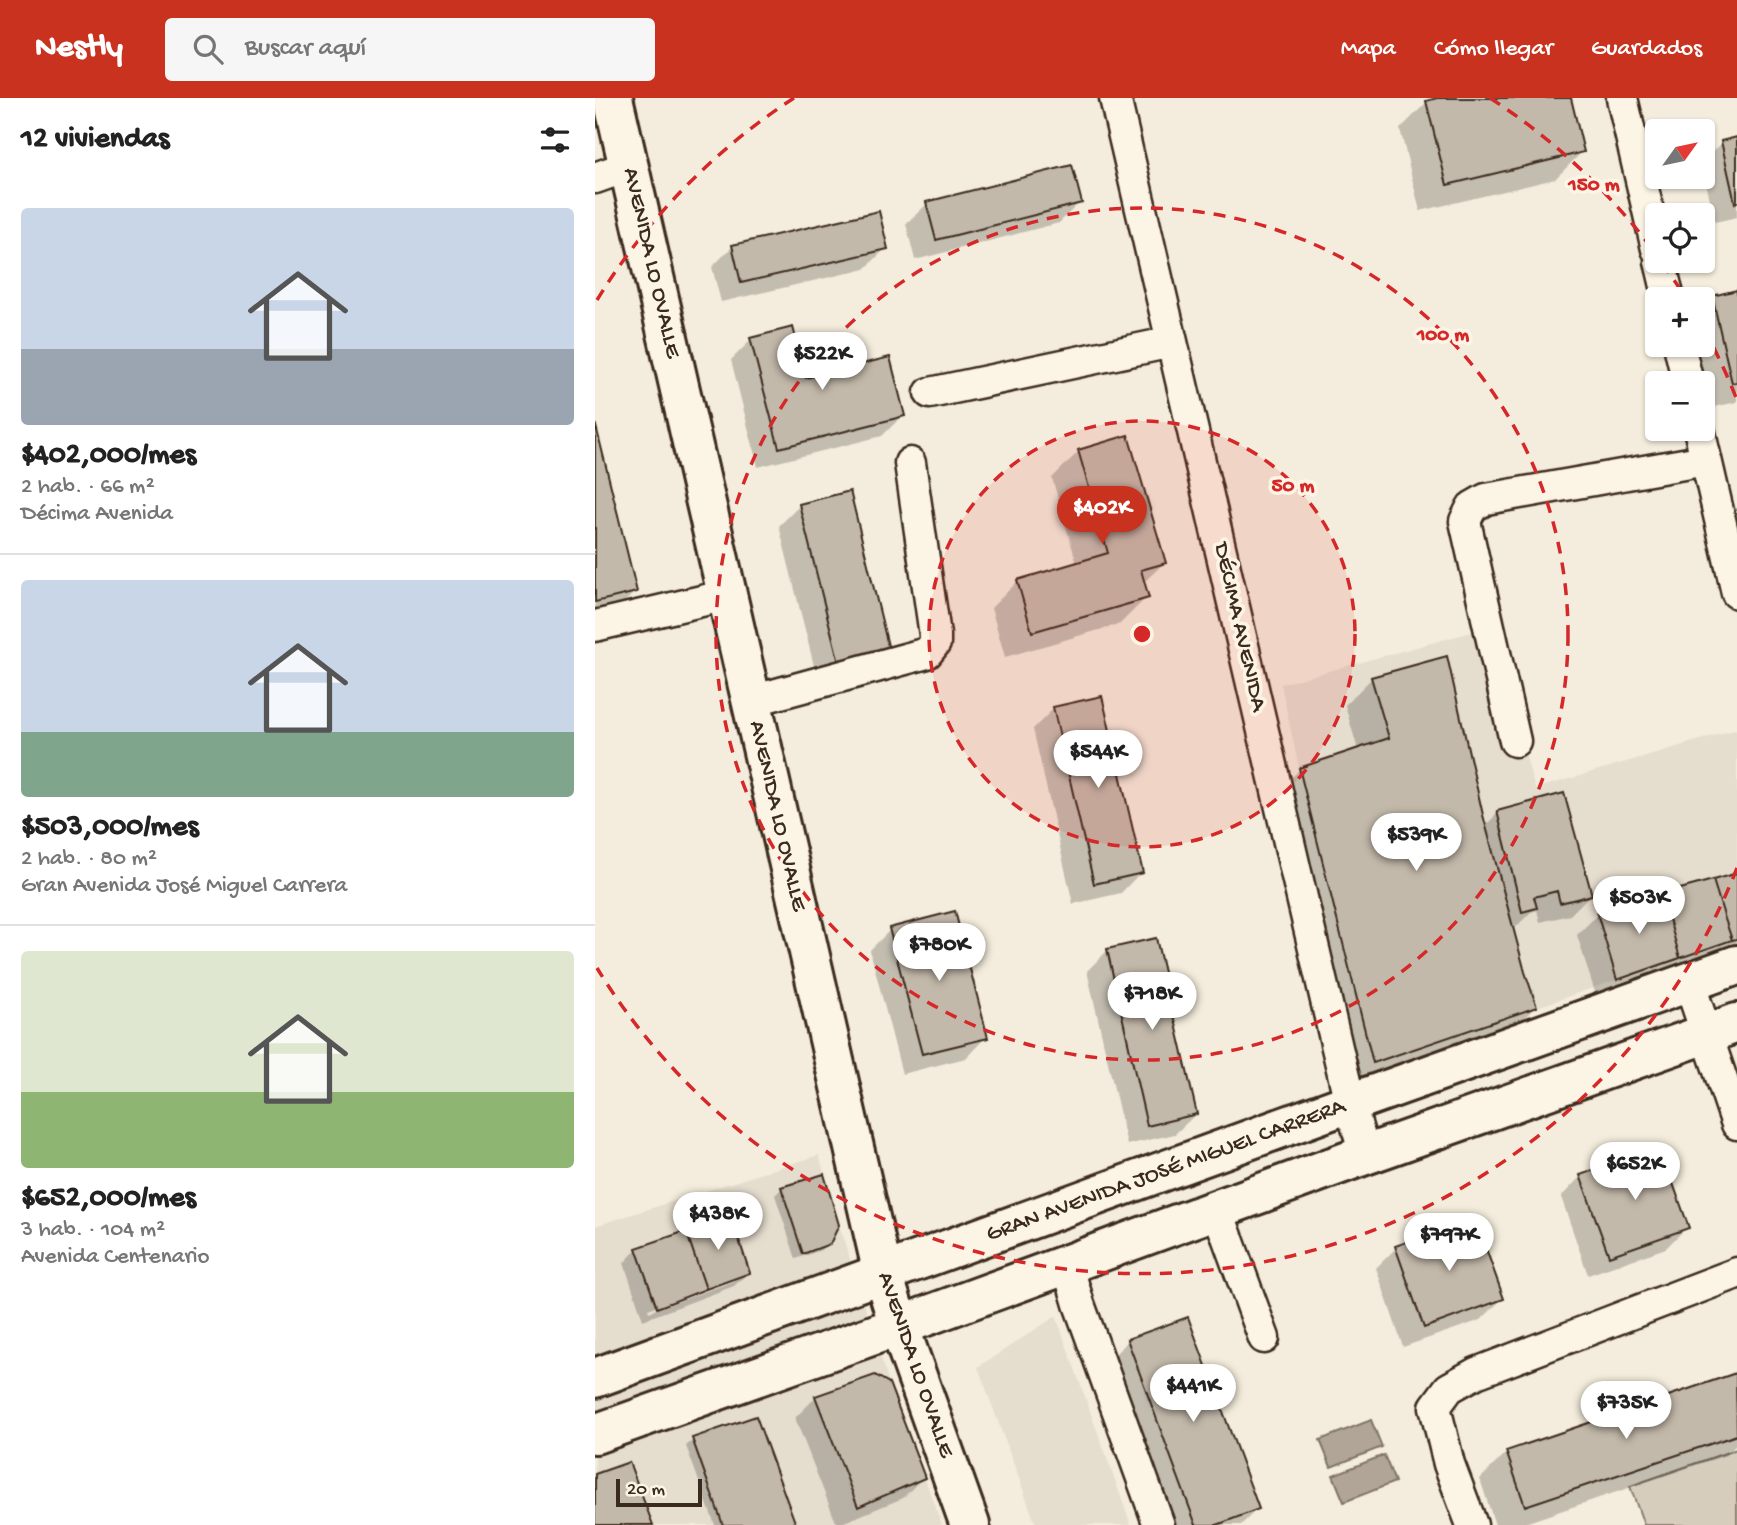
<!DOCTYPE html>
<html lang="es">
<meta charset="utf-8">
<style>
body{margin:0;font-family:"Gochi Hand",sans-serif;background:#f6f6f6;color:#222;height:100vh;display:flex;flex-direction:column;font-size:26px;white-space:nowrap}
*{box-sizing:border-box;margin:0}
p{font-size:23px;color:#767676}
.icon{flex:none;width:38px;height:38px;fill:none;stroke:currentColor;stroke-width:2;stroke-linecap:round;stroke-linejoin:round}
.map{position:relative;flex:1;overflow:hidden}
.details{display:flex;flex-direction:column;background:#fff;width:595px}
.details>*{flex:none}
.needle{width:46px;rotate:57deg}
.buttons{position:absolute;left:1050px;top:21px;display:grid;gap:14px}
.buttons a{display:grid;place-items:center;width:70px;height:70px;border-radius:7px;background:#fff;box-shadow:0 2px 5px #0004;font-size:35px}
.scale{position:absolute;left:21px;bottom:18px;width:86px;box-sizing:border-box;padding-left:7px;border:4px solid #3b2a1e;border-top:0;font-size:19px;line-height:24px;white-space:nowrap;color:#3b2a1e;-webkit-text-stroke:5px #fcf5e5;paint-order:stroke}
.price{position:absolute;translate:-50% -60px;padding:0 16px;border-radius:24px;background:#fff;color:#222;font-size:23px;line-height:46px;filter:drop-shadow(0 2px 4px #0008)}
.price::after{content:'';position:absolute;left:50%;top:42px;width:21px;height:16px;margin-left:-10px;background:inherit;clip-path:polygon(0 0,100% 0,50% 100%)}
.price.current{background:#c8321e;color:#fff}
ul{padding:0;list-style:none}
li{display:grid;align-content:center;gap:14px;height:371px;padding:0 21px}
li+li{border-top:2px solid #e0e0e0}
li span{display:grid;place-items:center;height:217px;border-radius:7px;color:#555}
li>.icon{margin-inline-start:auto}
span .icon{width:126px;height:126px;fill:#fffc;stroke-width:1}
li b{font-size:30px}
h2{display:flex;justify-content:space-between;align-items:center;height:84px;padding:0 21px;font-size:30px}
header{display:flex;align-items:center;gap:42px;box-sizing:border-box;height:98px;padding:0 35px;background:#c8321e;color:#fff}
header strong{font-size:33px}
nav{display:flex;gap:38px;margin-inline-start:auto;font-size:24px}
.search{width:490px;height:63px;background:#f6f6f6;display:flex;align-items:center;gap:18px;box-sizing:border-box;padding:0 24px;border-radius:7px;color:#767676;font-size:26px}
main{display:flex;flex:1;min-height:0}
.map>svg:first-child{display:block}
</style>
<header>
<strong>Nestly</strong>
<div class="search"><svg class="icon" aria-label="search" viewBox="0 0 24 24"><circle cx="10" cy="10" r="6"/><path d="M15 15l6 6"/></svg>Buscar aquí</div>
<nav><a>Mapa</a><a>Cómo llegar</a><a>Guardados</a></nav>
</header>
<main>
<section class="details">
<h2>12 viviendas<svg class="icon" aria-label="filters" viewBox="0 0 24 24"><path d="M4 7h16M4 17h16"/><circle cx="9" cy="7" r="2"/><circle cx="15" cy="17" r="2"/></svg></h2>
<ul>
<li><span style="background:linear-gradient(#c9d6e8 65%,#9aa5b1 0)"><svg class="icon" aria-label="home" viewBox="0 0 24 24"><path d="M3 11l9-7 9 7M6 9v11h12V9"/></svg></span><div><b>$402,000/mes</b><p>2 hab. · 66 m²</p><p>Décima Avenida</p></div></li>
<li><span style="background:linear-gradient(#c9d6e8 70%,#7fa58c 0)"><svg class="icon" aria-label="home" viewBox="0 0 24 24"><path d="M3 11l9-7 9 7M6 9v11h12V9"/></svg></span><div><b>$503,000/mes</b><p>2 hab. · 80 m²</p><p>Gran Avenida José Miguel Carrera</p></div></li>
<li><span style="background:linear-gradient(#dfe7d0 65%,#8fb573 0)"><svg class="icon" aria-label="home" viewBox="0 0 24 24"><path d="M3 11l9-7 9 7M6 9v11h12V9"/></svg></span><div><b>$652,000/mes</b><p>3 hab. · 104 m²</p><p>Avenida Centenario</p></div></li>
</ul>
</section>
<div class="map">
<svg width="1142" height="1427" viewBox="0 0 1142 1427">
<rect width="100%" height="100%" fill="#f4eddd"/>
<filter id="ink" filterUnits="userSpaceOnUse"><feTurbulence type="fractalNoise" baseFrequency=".0143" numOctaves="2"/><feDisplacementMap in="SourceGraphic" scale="14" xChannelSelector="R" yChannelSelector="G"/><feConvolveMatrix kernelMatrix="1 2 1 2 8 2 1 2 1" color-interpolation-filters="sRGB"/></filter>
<g filter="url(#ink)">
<!-- built -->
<path fill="#e5ddce" d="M895,529L940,691L1142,631V841L778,965L704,670L686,586Z
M224,1057L244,1127L294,1285L347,1427H0V1128Z
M461,1218L536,1427H441L383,1269Z"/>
<!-- green -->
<path fill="#d6cdbd" stroke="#887c6e" stroke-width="2" d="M1142,1351V1427H1049L1035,1388Z"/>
<!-- water -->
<path fill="#b0a596" stroke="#817466" stroke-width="2" d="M776,1322L787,1349L736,1369L725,1342Z
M789,1357L800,1384L749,1404L738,1377Z"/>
<!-- shadow -->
<path fill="#0003" fill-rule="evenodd" d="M850,0H974L987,54L960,81L825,113L805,31L832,4Z
M1142,41V119L1120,124L1108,71V63L1127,44Z
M485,104L464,125L320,162L311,126L332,106Z
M138,148L291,150L270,171L126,204L117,169Z
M1142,194V304L1110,311L1108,300V285H1105L1096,247H1108V210L1118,199Z
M156,242L210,282L308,317L287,338L163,369L136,262Z
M0,332L40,494L19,514L0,519Z
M484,353L569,465L548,485L552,499L525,526L410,559L396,510L423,483L482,466L457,380Z
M205,407L273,577L224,588L184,428Z
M777,580L889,729L903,715L995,797L975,817L945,824L942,812L936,814L920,830L917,831L940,909L914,935L752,990L678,698L705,671L763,652L750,607Z
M506,600L546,774L526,795L478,806L438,631L458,611Z
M1142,777V853L1002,901L982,837L1003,816Z
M295,832L391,939L371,960L307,976L275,852Z
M513,852L601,1016L580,1036L532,1047L492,873Z
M986,1078L1092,1129L1071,1150L993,1177L966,1099Z
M187,1090L233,1145L226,1152L201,1161L180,1097Z
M801,1150L907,1201L886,1222L808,1249L781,1170Z
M42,1151L153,1175L139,1188L48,1222L29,1165ZM139,1179V1183L54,1214L53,1211Z
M533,1243L662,1411L646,1427H564L506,1270Z
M1140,1278L1142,1283V1346L1131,1357L924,1427H900L885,1381L912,1354Z
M221,1299L328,1379L308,1400L242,1427L200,1320Z
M98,1342L199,1427H120L91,1348Z"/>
<!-- building -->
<path fill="#c3b9aa" stroke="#3b2a1e" stroke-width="2" d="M842,0H976L989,54L852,87L831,3Z
M1142,39V104L1140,105L1126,43Z
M477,67L487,105L341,142L331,104Z
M284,113L293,151L146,185L137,147Z
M1142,192V284L1137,285L1117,198Z
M198,229L211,280L295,259L310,318L184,350L155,240Z
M0,324L42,494L0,504Z
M533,337L571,465L546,472L554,500L437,534L422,482L513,455L483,352Z
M255,393L295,556L245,569L204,406Z
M852,558L888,717L930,874L942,909L778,965L704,670L794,640L776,579Z
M507,598L548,775L499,786L458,609Z
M969,695L997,797L965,805L962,793L939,799L942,810L927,814L902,713Z
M1142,775V841L1137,842L1130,821L1118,782Z
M1118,782L1130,821L1137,842L1085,860L1067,796Z
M1067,796L1085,860L1022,882L1002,815Z
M360,813L393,940L327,956L294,830Z
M561,840L602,1016L552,1028L512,851Z
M1065,1049L1094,1130L1014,1158L985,1077Z
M229,1076L244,1127L235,1146L208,1156L186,1089Z
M136,1118L155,1175L111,1191L91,1133Z
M880,1120L909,1201L829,1230L800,1148Z
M91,1133L111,1191L62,1210L41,1150Z
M593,1219L664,1411L622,1427H601L532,1241Z
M1141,1275L1142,1337L930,1408L911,1353Z
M280,1277L294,1285L330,1380L263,1409L220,1298Z
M161,1318L201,1427H128L97,1340Z
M34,1364L58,1427H0V1376Z"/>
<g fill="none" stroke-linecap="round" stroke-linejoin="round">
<!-- minor casing -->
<g stroke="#3b2a1e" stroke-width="35">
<path id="minor" d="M520,0L755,1005L770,1057
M1027,0L1062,151
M0,80L34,68
M1065,163L1074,201
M1084,247L1093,285
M335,295L577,244
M1104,331L1142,495
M0,528L132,497
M156,603L332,555L340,545V537L315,365
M920,643L870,423L877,409L891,401L1111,362
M1094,884L1142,1026
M622,1111L669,1240
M472,1166L484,1206L564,1427
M877,1427L854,1366L840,1309L854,1290L881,1275L1142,1175"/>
</g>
<!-- major casing -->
<g stroke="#3b2a1e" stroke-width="44">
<path id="major" d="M18,0L288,1176L304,1228L375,1427
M0,1280L755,1005L1142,867
M0,1336L304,1228L770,1057L1142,925"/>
</g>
<!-- minor -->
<use href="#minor" stroke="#fcf5e5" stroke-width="30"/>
<!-- major -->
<use href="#major" stroke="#fcf5e5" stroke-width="38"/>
</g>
</g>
<!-- distance rings -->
<circle cx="547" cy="536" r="213" fill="#d62828" fill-opacity=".12"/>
<g fill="none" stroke="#d62828" stroke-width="3.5" stroke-dasharray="12 9">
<circle cx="547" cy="536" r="213"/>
<circle cx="547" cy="536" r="426"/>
<path d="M1142 770A639 639 0 0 1 2 870M2 202A639 639 0 0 1 199 0M895 0A639 639 0 0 1 1061 156M1067 165A639 639 0 0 1 1089 197M1109 231A639 639 0 0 1 1142 302"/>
</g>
<g text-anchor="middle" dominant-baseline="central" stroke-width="7" stroke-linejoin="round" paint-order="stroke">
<!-- street labels -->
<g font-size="23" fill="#3b2a1e" stroke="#fcf5e5">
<text transform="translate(56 165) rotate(77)">AVENIDA LO OVALLE</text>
<text transform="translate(644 529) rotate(77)">DÉCIMA AVENIDA</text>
<text transform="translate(182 718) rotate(77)">AVENIDA LO OVALLE</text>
<text transform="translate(571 1073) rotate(-20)">GRAN AVENIDA JOSÉ MIGUEL CARRERA</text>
<text transform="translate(320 1267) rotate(71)">AVENIDA LO OVALLE</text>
</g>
</g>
<circle cx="547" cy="536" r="10" fill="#d62828" stroke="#fcf5e5" stroke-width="3.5"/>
<g font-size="21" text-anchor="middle" font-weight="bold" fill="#d62828" stroke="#fcf5e5" stroke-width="7" stroke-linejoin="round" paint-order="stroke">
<text x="999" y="92">150 m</text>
<text x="848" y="242">100 m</text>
<text x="698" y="393">50 m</text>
</g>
</svg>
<div class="buttons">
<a><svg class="needle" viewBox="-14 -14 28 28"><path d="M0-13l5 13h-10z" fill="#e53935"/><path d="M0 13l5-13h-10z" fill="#767676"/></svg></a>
<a><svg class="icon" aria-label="locate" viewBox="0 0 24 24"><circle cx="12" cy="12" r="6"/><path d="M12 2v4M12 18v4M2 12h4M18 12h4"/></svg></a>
<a>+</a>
<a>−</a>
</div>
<div class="scale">20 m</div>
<b class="price" style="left:227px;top:294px">$522K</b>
<b class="price current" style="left:507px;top:448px">$402K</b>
<b class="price" style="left:503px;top:692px">$544K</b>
<b class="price" style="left:821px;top:775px">$539K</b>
<b class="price" style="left:1044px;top:838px">$503K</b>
<b class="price" style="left:344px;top:885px">$780K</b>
<b class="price" style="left:557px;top:934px">$718K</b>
<b class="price" style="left:1040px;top:1104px">$652K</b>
<b class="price" style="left:123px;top:1154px">$438K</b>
<b class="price" style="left:854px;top:1175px">$797K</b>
<b class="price" style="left:598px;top:1326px">$441K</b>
<b class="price" style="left:1031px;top:1343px">$735K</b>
</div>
</main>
